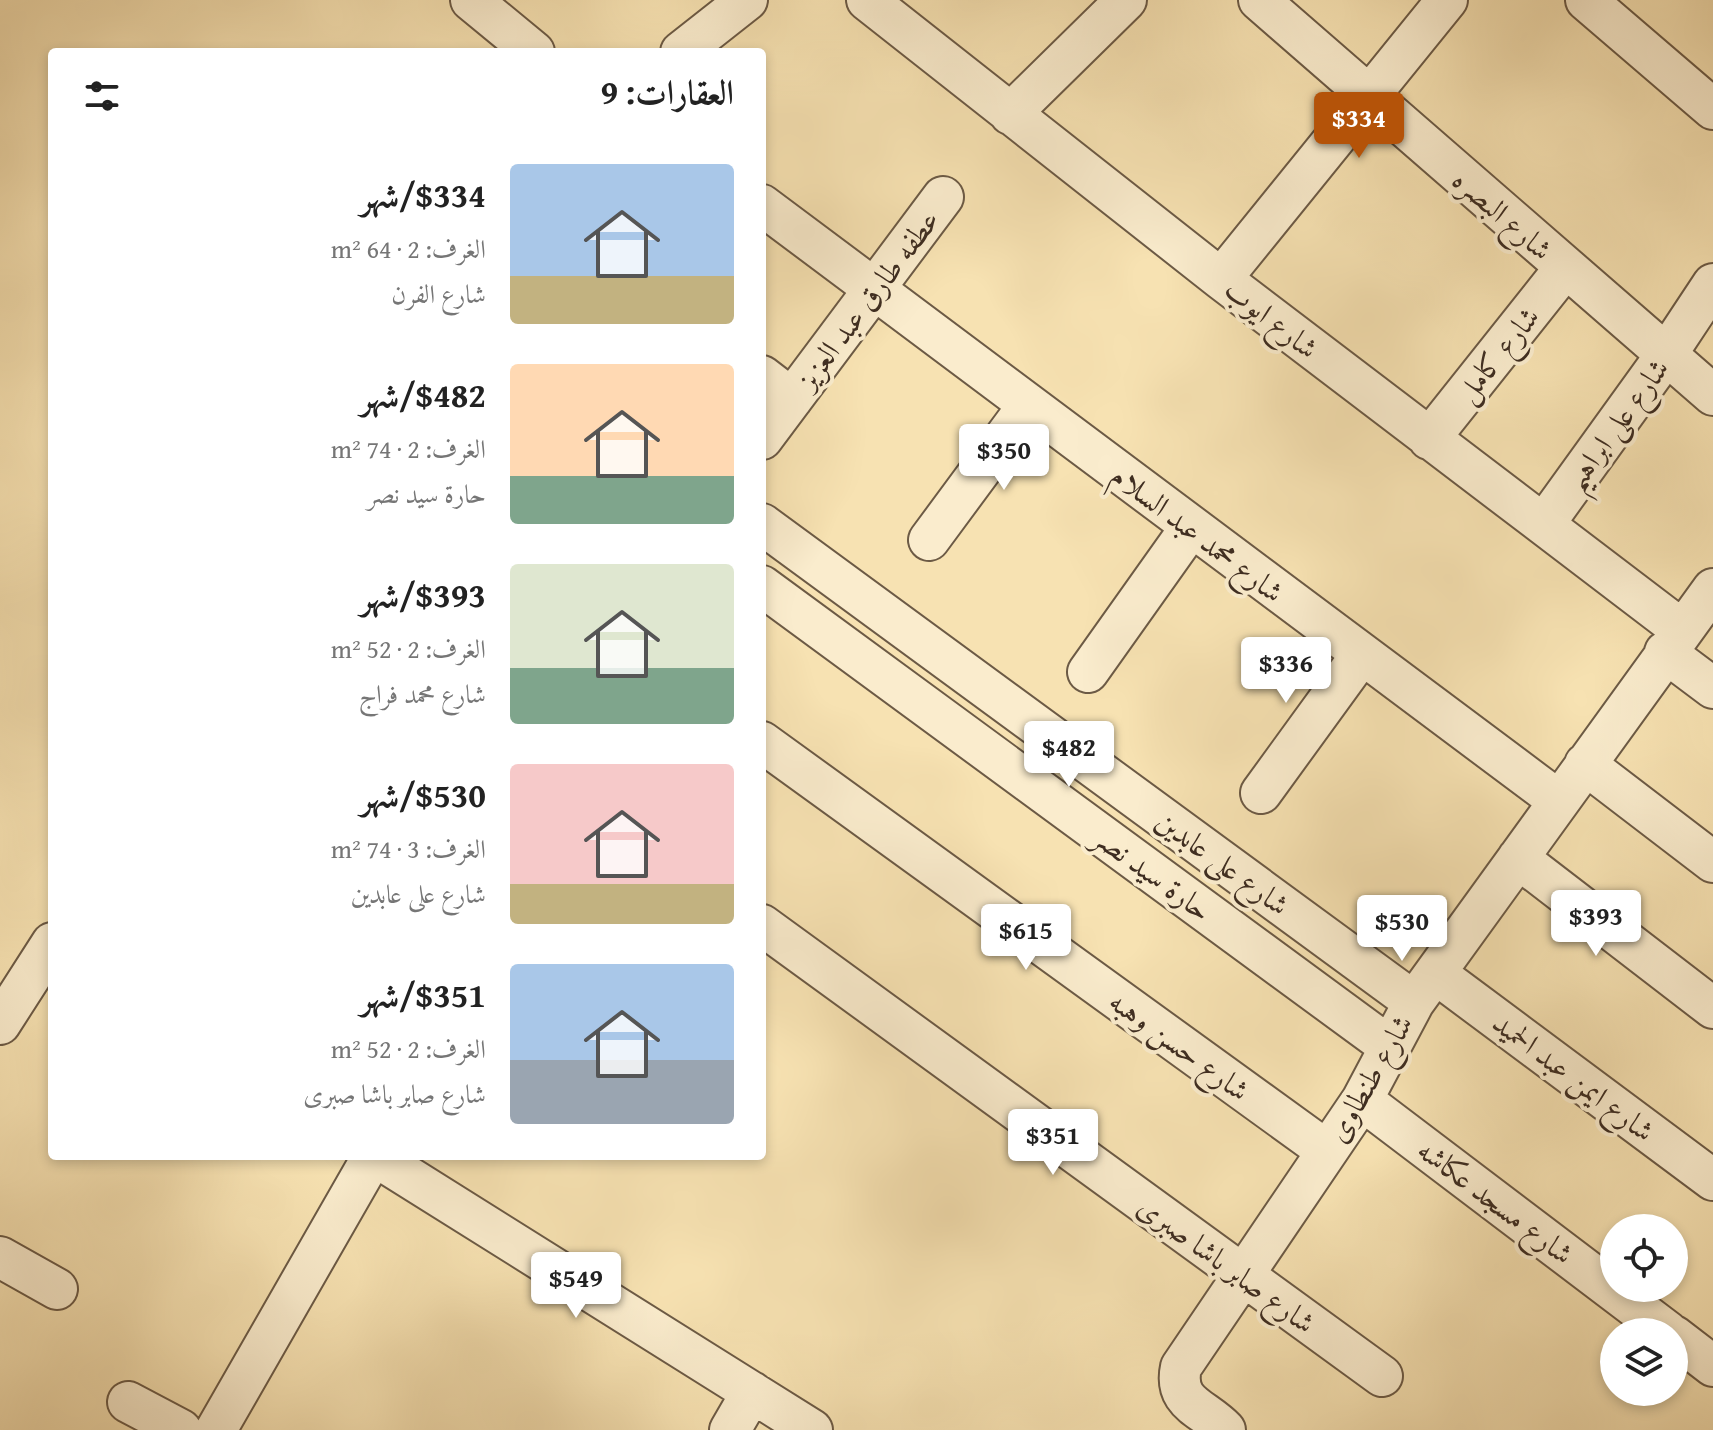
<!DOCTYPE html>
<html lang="ar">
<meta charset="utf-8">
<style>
body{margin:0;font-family:"Gentium Book Plus",Amiri,serif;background:#f2f2f2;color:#222;direction:rtl;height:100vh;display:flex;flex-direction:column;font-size:30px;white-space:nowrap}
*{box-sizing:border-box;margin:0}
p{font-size:26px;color:#767676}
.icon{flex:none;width:44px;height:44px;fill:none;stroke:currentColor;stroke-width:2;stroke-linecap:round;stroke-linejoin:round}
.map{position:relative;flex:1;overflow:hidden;direction:ltr}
.side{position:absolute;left:48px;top:48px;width:718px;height:1112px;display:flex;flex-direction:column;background:#fff;border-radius:8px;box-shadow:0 4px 12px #0003;direction:rtl}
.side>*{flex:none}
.buttons{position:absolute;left:1600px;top:1214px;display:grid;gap:16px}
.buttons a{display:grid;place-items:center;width:88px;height:88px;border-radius:50%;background:#fff;box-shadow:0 4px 12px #0003;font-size:40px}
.price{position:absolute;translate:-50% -68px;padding:0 18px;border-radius:8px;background:#fff;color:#222;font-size:26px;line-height:52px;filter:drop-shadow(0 2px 4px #0008)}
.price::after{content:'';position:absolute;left:50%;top:48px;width:24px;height:18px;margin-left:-12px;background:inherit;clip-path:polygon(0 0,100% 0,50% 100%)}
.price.active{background:#b45309;color:#fff}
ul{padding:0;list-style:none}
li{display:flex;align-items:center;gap:24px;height:200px;padding:0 32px}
li span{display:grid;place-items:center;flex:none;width:224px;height:160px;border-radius:8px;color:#555}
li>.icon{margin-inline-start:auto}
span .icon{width:96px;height:96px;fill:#fffc;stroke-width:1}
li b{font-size:34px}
h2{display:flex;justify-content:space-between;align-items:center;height:96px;padding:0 32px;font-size:34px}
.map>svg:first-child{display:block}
</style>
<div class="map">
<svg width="1713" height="1430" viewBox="0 0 1713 1430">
<rect width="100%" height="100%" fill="#f7e2b2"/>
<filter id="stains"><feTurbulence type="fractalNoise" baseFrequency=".0025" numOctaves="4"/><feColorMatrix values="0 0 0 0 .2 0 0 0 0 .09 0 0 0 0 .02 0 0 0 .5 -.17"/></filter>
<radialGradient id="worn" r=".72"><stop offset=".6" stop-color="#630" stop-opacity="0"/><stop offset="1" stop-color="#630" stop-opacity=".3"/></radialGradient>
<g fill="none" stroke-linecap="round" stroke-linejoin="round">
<!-- minor casing -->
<g stroke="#6c5a45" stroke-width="44">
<path id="minor" d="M471,0L534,52
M867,0L1221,279L1682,630
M1259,0L1713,395
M1586,0L1713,109
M681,52L747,0
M1010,114L1126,0
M762,205L1559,801
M1221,279L1447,0
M762,376L792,399
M762,439L943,197
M1429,439L1565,268
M762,524L1414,1002
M1544,524L1666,355L1713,284
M929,540L1028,406
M762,586L1390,1047
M1665,652L1713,688
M1088,672L1191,527
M762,742L1327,1151
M1585,764L1713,862
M1261,793L1362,654
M1518,858L1713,1008
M762,925L1382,1376
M1435,973L1713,1180
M0,1024L52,943
M1362,1100L1668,1332
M375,1156L812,1430
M0,1257L57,1289
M1674,1336L1713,1366
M128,1402L181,1430
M216,1430L373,1156
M730,1430L752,1392
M1225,1430C1203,1407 1173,1404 1181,1367L1362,1100L1414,1002L1713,589"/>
</g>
<!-- minor -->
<use href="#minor" stroke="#faeccd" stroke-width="40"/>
</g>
<g text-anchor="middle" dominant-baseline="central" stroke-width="8" stroke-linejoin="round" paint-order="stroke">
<!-- street labels -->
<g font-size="30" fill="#3e2d21" stroke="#faeccd">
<text transform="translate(1503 214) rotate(41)">شارع البصره</text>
<text transform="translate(867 299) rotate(-53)">عطفه طارق عبد العزيز</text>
<text transform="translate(1272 318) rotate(38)">شارع ايوب</text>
<text transform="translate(1497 354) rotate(-51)">شارع كامل</text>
<text transform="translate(1616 424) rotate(-54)">شارع على ابراهيم</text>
<text transform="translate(1198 533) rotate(37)">شارع محمد عبد السلام</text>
<text transform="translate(1223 862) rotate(36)">شارع على عابدين</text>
<text transform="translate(1153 873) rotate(36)">حارة سيد نصر</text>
<text transform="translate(1180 1045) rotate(36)">شارع حسن وهبه</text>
<text transform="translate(1574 1076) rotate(37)">شارع ايمن عبد الحميد</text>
<text transform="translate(1369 1078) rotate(-60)">شارع طنطاوى</text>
<text transform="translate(1496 1201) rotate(37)">شارع مسجد عكاشه</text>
<text transform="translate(1227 1264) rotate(36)">شارع صابر باشا صبرى</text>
</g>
</g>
<rect width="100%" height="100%" filter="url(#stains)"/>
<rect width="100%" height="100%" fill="url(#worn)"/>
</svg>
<div class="buttons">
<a><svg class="icon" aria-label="locate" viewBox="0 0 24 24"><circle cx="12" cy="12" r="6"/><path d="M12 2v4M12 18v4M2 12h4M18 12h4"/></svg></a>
<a><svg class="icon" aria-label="layers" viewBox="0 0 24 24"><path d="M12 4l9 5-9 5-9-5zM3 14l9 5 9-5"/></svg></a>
</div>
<b class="price active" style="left:1359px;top:160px">$334</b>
<b class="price" style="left:1004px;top:492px">$350</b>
<b class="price" style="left:1286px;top:705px">$336</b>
<b class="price" style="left:1069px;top:789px">$482</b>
<b class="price" style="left:1596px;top:958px">$393</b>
<b class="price" style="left:1402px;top:963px">$530</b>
<b class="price" style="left:1026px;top:972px">$615</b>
<b class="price" style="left:1053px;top:1177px">$351</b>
<b class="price" style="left:576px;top:1320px">$549</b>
<section class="side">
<h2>العقارات: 9<svg class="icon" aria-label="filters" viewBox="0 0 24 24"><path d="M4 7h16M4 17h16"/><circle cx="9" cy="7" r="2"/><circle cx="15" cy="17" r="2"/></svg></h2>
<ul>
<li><span style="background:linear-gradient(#a9c7e8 70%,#c2b280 0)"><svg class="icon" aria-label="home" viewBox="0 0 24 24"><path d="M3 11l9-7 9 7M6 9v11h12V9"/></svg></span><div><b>$334/شهر</b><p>الغرف: 2 · 64 m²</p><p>شارع الفرن</p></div></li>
<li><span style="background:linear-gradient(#ffd9b3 70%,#7fa58c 0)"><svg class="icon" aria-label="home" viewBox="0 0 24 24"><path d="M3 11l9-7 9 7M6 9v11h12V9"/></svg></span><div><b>$482/شهر</b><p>الغرف: 2 · 74 m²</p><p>حارة سيد نصر</p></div></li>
<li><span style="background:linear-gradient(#dfe7d0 65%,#7fa58c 0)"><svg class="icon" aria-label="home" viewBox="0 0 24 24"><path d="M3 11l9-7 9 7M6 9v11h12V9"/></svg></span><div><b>$393/شهر</b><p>الغرف: 2 · 52 m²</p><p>شارع محمد فراج</p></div></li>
<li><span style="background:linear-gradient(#f6c9c9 75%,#c2b280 0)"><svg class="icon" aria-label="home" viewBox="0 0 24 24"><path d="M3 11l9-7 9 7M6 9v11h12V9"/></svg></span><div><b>$530/شهر</b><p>الغرف: 3 · 74 m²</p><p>شارع على عابدين</p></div></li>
<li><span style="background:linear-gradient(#a9c7e8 60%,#9aa5b1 0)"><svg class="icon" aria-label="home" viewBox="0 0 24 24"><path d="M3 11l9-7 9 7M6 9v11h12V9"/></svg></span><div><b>$351/شهر</b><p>الغرف: 2 · 52 m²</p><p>شارع صابر باشا صبرى</p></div></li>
</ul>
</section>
</div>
